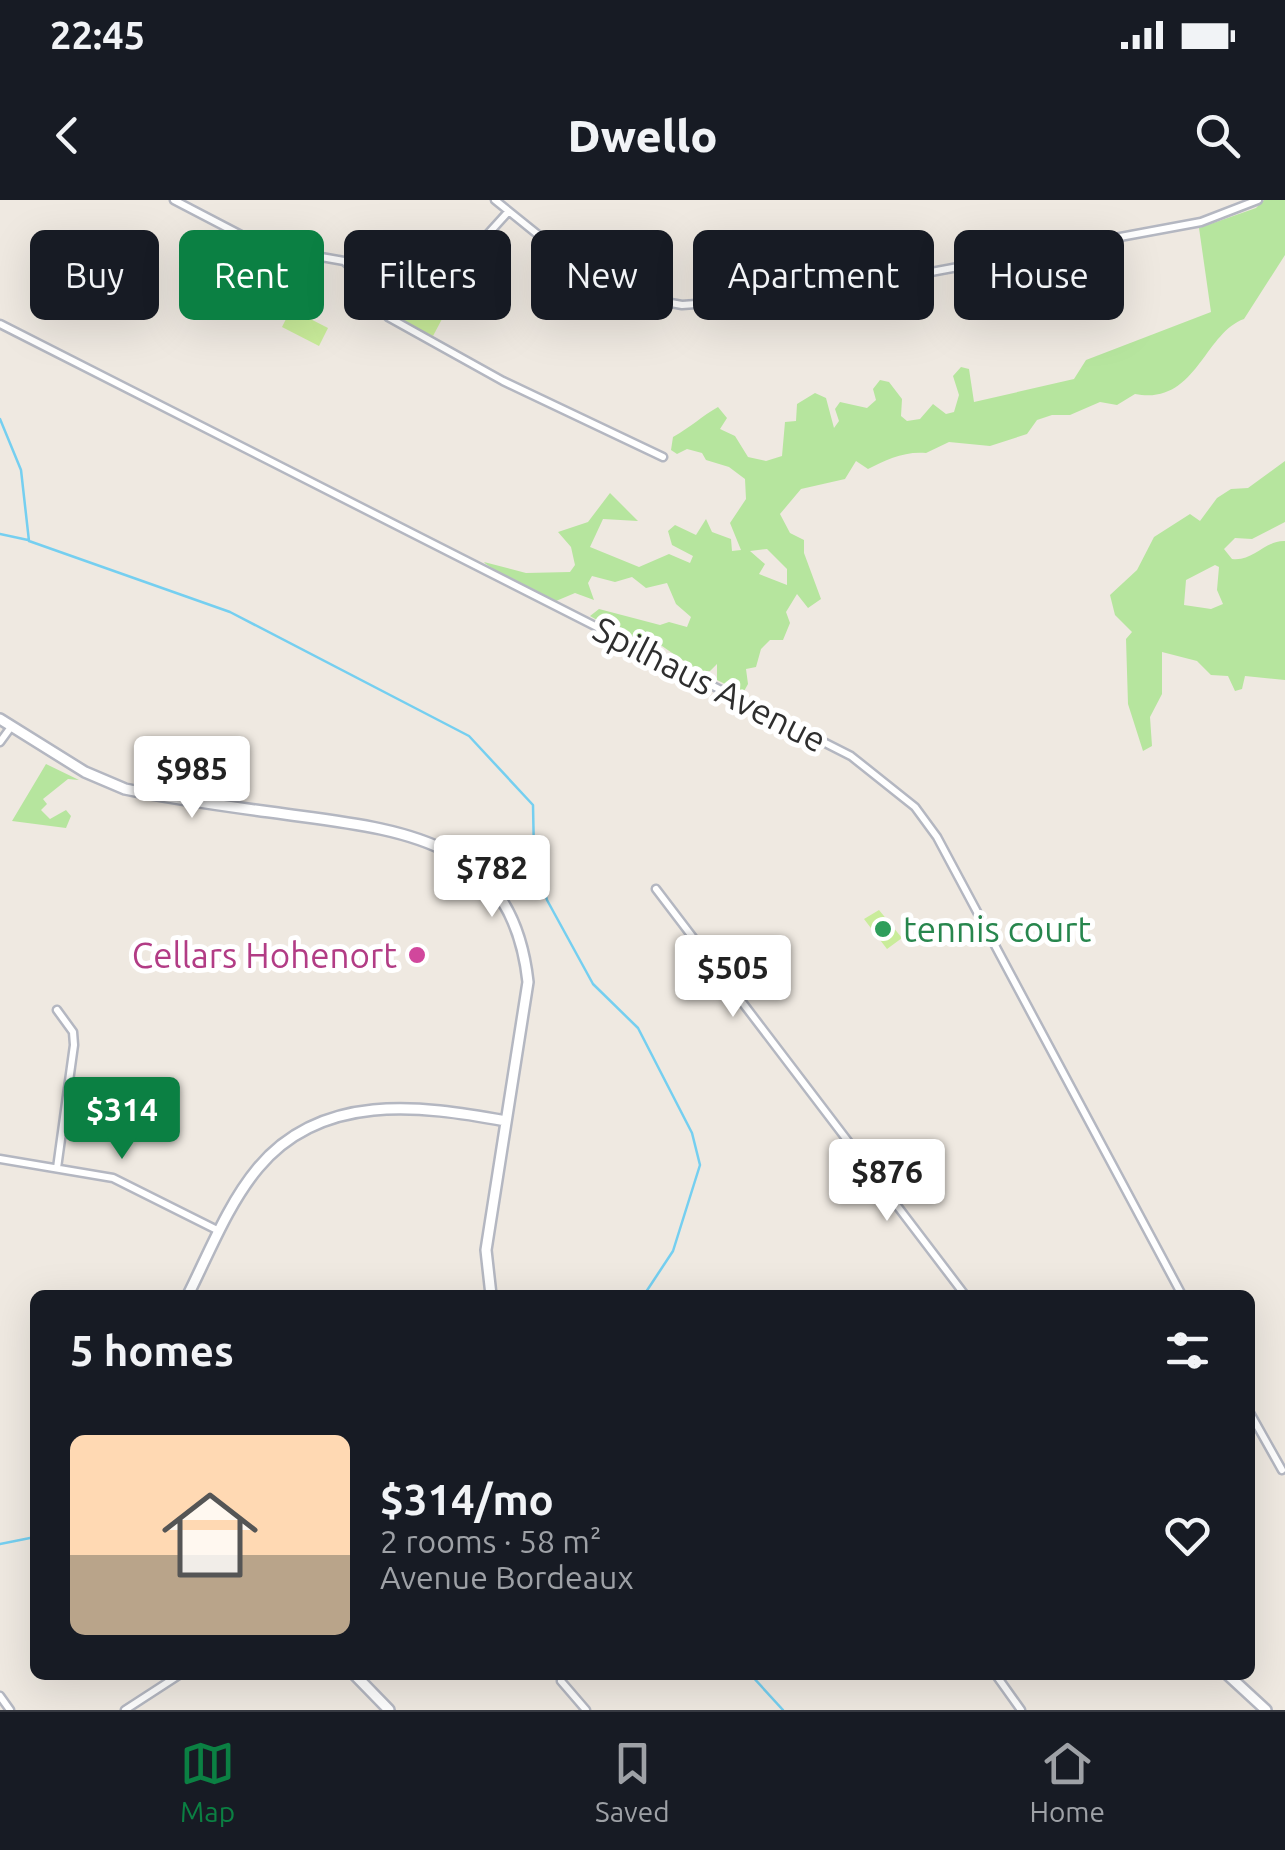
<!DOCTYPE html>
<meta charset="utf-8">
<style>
body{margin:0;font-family:Ubuntu,sans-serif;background:#20242c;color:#f1f3f6;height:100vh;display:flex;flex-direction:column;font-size:38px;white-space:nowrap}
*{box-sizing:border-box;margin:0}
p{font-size:32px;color:#9ea1a6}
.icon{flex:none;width:55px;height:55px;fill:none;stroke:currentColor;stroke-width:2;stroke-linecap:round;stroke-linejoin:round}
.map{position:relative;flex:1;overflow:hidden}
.panel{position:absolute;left:30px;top:1090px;width:1225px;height:390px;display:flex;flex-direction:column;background:#171b24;border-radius:15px;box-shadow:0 10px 40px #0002}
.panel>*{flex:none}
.banner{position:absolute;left:30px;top:30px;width:1225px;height:90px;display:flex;gap:20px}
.price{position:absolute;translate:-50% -85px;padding:0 22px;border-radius:10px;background:#fff;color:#222;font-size:32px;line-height:65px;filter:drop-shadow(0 2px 5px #0008)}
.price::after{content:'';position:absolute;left:50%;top:60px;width:30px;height:22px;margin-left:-15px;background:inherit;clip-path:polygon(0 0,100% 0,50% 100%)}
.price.active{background:#0b8043;color:#fff}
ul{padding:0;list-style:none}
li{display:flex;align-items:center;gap:30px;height:250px;padding:0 40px}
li+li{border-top:2px solid #363941}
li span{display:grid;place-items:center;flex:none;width:280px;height:200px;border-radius:15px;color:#555}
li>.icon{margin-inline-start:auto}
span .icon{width:120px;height:120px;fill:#fffc;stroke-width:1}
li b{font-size:42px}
h2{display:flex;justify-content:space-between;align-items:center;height:120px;padding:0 40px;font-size:42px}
.pill{padding:0 35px;border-radius:15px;background:#171b24;box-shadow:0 10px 40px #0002;font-size:35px;line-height:90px}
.pill.active{background:#0b8043;color:#fff}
.status{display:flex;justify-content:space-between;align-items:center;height:70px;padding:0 50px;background:#171b24;direction:ltr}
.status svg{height:28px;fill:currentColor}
header{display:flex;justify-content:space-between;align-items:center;height:130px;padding:0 40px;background:#171b24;font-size:45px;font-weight:800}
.dock{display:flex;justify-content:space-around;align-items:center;height:140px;border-top:2px solid #363941;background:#171b24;font-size:28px;color:#9ea1a6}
.dock a{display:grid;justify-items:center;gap:5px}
.dock .active{color:#0b8043}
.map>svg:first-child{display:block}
</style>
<div class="status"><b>22:45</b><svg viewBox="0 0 49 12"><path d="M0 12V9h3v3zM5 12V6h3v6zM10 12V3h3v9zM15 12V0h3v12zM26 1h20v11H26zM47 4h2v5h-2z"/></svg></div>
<header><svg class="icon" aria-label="back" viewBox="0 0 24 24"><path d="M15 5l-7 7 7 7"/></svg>Dwello<svg class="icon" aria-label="search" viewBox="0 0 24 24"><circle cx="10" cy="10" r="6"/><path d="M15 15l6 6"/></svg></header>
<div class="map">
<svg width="1285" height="1510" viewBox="0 0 1285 1510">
<rect width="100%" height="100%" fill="#efe9e1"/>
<!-- green -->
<path fill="#b6e59e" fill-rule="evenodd" d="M1264,0H1285V55L1244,119C1204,133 1196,206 1135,194L1117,205L1100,202L1070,215H1052L1037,220L1027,234L990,246L949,242L926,253C904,251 886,260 868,269L856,261L845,279L801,289L780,314L790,333L804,340V353L821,399L808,408L797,394L786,412L790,423L783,440H770L761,449L756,467L746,469L748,484L743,493L717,480V464L710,471L700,472L662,446L633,441L590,416L599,409L660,425L669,422L687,427L691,417L676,404L667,383L646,388L632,377L615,382L592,376L588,383L594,400L575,393L556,401C545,396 490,370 484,362L526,373L570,372L575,365L571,347L558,332L588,322L610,293L638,321L603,319L590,347L639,367L669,354L690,363L693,356L672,345L668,331L675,325L696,335L706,319L712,332L731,339L732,351L741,350L730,323L746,299L745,279L729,267L706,260L702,253L687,249L677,254L671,250L673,237C691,227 702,216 718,207L727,218L720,229L735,236L748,257L766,261L782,256L785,222L796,221L797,204L815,193L826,198L834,228L839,221L835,209L840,202L867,208L876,200L873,189L880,180L889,182L902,199L901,216L907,221L920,219L933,204L946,214L954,212L959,195L953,176L961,167L969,169L974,202L1074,179L1086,160L1211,112L1199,28L1256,8ZM767,349L787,369V385L759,374L765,364L750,351Z
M1285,261V322L1252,339L1235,338L1224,349L1232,359C1253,362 1265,340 1285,341V480L1245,476L1242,489L1235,491L1228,476L1211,475L1197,461L1162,452V494L1150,517L1152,546L1143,551L1128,504L1126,439L1132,432L1115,415L1110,395L1137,370L1154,337L1190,314L1200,321L1217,298L1231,289L1248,288ZM1215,365L1219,367L1217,390L1223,404L1211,409L1184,405L1186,380Z
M46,564L79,580L68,579L43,599L47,604L41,610L50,619L66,610L71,616L66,628L12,621Z"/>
<!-- pitch -->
<path fill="#c9ec9a" d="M404,99L442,119L433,136L395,117Z
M291,109L328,128L319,146L282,127Z
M879,710L902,738L887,749L864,719Z"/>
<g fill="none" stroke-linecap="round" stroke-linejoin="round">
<!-- stream -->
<path stroke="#75cff0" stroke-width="2.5" d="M0,219L21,270L29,341L230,412L469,536L533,605L534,655L547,700L593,784L638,828L692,933L700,965L673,1051L644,1095
M0,334L28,340
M0,1344L35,1337
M751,1475L783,1510"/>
<!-- street casing -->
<g stroke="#b4b7c1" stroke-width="11">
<path id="street" d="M174,0L264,47L344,61L386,98
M495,0L609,92L682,105L796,97L1201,22L1258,0
M508,12L449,77L394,88L385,102L388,117L503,181L663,257
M0,124L851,556L915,607L937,637L1182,1095
M0,542L11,527
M656,689L965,1095
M57,810L73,832L74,845L57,968
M0,959L113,978L219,1031
M1250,1213L1282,1270
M996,1475L1021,1510
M561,1481L586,1510
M0,1496L10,1510
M125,1510L179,1475"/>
</g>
<!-- secondary casing -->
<g stroke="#b4b7c1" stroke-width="14">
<path id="secondary" d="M0,519L85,572L125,589C182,601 241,608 299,616C413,631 513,645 528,782L486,1050L491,1095
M188,1095C209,1053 228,1004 258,968C321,892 420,905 506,921
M355,1475L389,1510
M1228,1475L1266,1510"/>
</g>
<!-- street -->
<use href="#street" stroke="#fff" stroke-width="6"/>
<!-- secondary -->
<use href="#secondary" stroke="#fff" stroke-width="9"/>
</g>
<!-- markers -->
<circle fill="#2e9e5b" stroke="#fff" stroke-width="4" cx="883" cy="729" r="10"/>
<circle fill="#d1479c" stroke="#fff" stroke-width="4" cx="417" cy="755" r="10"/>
<g text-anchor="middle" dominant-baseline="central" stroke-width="10" stroke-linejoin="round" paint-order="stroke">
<!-- street labels -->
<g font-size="35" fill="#2e2e2e" stroke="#fff">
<text transform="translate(710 484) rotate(27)">Spilhaus Avenue</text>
</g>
<!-- leisure labels -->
<g font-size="35" fill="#27864d" stroke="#fff" text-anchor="start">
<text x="903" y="729">tennis court</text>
</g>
<!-- hotel labels -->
<g font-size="35" fill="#b23c85" stroke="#fff" text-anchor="end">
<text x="397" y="755">Cellars Hohenort</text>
</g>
</g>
</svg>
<b class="price" style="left:192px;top:621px">$985</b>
<b class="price" style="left:492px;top:720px">$782</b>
<b class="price" style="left:733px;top:820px">$505</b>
<b class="price active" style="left:122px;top:962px">$314</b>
<b class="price" style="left:887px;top:1024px">$876</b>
<div class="banner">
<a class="pill">Buy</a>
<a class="pill active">Rent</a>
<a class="pill">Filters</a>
<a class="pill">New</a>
<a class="pill">Apartment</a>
<a class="pill">House</a>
</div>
<section class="panel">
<h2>5 homes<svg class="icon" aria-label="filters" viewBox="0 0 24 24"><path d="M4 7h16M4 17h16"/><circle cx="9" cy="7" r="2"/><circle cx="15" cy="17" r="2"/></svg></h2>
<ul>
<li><span style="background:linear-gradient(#ffd9b3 60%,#b9a48a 0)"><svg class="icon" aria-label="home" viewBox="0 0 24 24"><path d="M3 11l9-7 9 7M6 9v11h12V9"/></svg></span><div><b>$314/mo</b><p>2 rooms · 58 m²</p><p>Avenue Bordeaux</p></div><svg class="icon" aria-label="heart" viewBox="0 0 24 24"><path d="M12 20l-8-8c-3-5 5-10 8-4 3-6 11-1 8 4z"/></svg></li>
</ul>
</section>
</div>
<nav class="dock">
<a class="active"><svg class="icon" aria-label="map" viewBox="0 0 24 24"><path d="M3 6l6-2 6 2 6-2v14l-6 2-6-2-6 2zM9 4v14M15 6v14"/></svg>Map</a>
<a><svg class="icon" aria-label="saved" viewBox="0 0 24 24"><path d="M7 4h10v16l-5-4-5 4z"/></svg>Saved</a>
<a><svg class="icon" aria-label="home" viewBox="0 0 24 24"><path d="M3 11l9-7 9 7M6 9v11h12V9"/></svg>Home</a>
</nav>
